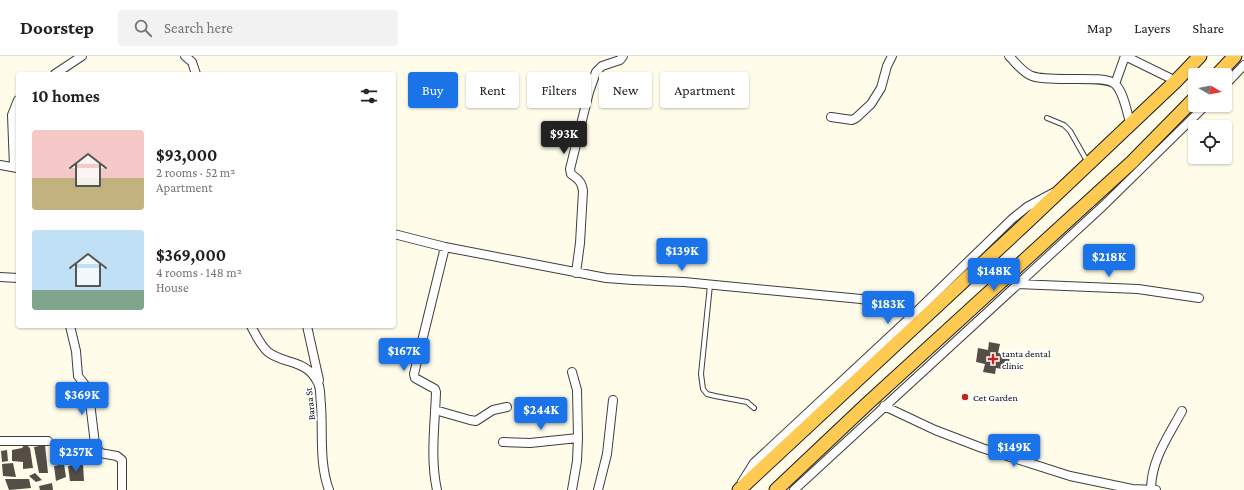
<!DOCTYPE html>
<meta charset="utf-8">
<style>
body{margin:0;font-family:"Crimson Pro",serif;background:#f2f2f2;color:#202124;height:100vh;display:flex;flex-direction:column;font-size:15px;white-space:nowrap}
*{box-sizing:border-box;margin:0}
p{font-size:13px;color:#757577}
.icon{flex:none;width:22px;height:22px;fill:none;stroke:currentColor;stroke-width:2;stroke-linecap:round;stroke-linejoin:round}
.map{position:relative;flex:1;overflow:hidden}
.side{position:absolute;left:16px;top:16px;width:380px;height:256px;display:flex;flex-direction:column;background:#fff;border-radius:4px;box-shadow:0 1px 3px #0004}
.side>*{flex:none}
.guide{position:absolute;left:408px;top:16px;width:380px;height:36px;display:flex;gap:8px}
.needle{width:26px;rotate:99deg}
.controls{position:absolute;left:1188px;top:12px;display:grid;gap:8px}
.controls a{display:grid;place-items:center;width:44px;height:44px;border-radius:4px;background:#fff;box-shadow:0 1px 3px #0004;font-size:20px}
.price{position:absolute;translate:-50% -34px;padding:0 9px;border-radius:4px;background:#1a73e8;color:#fff;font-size:13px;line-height:26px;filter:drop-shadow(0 1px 2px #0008)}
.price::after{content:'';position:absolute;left:50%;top:24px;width:12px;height:9px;margin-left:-6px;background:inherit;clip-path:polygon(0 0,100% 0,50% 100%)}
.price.active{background:#222;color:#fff}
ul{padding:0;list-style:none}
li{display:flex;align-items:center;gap:12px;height:100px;padding:0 16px}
li span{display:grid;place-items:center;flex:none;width:112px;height:80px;border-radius:4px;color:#555}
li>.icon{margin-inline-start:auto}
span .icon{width:48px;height:48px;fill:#fffc;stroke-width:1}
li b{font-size:17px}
h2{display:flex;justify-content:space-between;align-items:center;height:48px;padding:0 16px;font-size:17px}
.chip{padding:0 14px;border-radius:4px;background:#fff;box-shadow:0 1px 3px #0004;font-size:14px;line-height:36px}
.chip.active{background:#1a73e8;color:#fff}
header{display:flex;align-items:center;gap:24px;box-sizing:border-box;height:56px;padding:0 20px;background:#fff;border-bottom:1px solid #e0e0e0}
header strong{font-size:19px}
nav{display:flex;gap:22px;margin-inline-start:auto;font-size:14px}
.search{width:280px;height:36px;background:#f2f2f2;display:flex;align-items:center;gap:10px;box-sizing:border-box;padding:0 14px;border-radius:4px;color:#757577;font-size:15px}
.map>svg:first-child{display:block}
</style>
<header>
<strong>Doorstep</strong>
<div class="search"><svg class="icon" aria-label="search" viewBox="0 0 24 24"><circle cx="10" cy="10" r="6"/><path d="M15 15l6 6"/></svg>Search here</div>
<nav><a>Map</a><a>Layers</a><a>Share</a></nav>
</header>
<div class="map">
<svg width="1244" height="434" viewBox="0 0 1244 434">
<rect width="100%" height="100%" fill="#fffdea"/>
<!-- building -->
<path fill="#554e47" d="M989,286L1000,288L998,297L1010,299L1008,314L996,312L995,318L983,316L985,308L976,306L978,292L988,294Z
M25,388L30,392L33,412L23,413V406L12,405V394L22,392Z
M45,389L48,417H39L34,391Z
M7,394L8,405L2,406L1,395Z
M82,394H89L88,403L75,405L73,399L82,396Z
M13,407L16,421L3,420L2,408Z
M83,407L84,425H70L68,410Z
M64,408L66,421L56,425L54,410Z
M35,417L42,424L36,426L29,420Z
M5,423H29L31,432L9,434Z
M52,427L53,434H40L39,430Z"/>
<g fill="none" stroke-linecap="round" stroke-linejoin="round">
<!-- service casing -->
<g stroke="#3e3e3e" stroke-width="6">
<path id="service" d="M1047,62L1064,69L1070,75L1087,105
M710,229L701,318L703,333L707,338L715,340L747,346L754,352"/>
</g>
<!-- minor casing -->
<g stroke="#3e3e3e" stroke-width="10">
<path id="minor" d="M185,0L192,6L196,18
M1009,0C1016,7 1023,17 1032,20C1051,27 1104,18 1115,28C1124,36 1127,58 1131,69
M1125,0L1176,25
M55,18L82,0
M1115,28L1125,0
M1225,29L1244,9
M831,61L852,64L856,62L871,48L881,32L887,10L892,0
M0,109L17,112
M14,111L12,59L18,44
M394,178L445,191L606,222L633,224L684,226L861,243L883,247L913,259
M576,217L580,187L583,135C582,126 578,123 571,118L570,113L589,36L596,16L602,10L620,4L623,0
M0,221L18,222
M1017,228L1138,233L1199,242
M70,270L76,295L78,320L85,329L89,338L95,388L100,397L117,400L122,404V434
M251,270C256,279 260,289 268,296C285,309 307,303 318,327C321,333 320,342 321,349C323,377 319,407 329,434
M307,270L319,324
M884,350L935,374L982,392L1070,420L1132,433L1156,434
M435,354L470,364L476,365L493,354L507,351
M0,385H48
M503,386L530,387L578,382
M742,426L754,407L913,259L1012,163L1027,151L1053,137
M437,434C430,402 435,368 436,336L435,333L415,322L414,318L445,191
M572,434L577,405L578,382L577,334L572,316
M598,434L607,398L613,344
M794,434L1103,150L1206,49
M1151,434C1151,404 1168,381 1182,355"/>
</g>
<!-- trunk casing -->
<g stroke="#1c1c1c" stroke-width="15">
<path id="trunk" d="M1217,19L1235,0
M739,434L1025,168L1176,25L1200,0
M776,434L867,348L1132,106L1195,42"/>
</g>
<!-- service -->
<use href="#service" stroke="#fff" stroke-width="4"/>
<!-- minor -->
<use href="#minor" stroke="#fff" stroke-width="8"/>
<!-- trunk -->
<use href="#trunk" stroke="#feca52" stroke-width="13"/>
</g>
<!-- markers -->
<g fill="#c3251c" stroke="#fff" stroke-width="1.5">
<path d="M991 297h4v4h4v4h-4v4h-4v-4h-4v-4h4z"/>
<circle cx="965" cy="341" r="4"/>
</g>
<g text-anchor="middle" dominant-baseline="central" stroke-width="4" stroke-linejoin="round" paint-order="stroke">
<!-- poi labels -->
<g font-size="10" fill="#0b0b0b" stroke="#fff" text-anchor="start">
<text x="1002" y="297">tanta dental<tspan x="1002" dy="12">clinic</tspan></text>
<text x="973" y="341">Cet Garden</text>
</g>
<!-- street labels -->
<g font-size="10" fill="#0b0b0b" stroke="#fff">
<text transform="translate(310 348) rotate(-96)">Baraa St</text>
</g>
</g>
</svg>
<div class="controls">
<a><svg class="needle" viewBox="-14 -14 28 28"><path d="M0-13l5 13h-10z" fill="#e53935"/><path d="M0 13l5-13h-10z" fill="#757577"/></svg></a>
<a><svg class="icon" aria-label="locate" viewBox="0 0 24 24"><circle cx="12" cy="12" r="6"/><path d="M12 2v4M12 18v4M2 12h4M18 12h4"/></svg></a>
</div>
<b class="price active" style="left:564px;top:99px">$93K</b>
<b class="price" style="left:682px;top:216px">$139K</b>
<b class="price" style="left:1109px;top:222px">$218K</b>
<b class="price" style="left:994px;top:236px">$148K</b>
<b class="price" style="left:888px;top:269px">$183K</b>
<b class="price" style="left:404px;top:316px">$167K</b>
<b class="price" style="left:82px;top:360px">$369K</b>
<b class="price" style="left:541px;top:375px">$244K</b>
<b class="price" style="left:1014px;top:412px">$149K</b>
<b class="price" style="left:76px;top:417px">$257K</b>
<div class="guide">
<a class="chip active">Buy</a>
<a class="chip">Rent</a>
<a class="chip">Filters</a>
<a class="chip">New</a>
<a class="chip">Apartment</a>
</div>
<section class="side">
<h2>10 homes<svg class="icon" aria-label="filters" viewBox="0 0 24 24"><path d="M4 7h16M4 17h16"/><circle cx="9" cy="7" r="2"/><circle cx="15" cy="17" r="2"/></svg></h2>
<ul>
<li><span style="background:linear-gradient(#f6c9c9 60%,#c2b280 0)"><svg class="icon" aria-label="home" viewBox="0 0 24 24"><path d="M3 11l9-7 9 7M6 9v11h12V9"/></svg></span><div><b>$93,000</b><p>2 rooms · 52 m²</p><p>Apartment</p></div></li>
<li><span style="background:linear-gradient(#bfe0f5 75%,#7fa58c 0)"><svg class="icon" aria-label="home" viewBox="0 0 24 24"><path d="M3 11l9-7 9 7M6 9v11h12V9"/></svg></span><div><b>$369,000</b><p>4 rooms · 148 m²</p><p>House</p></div></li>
</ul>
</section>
</div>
